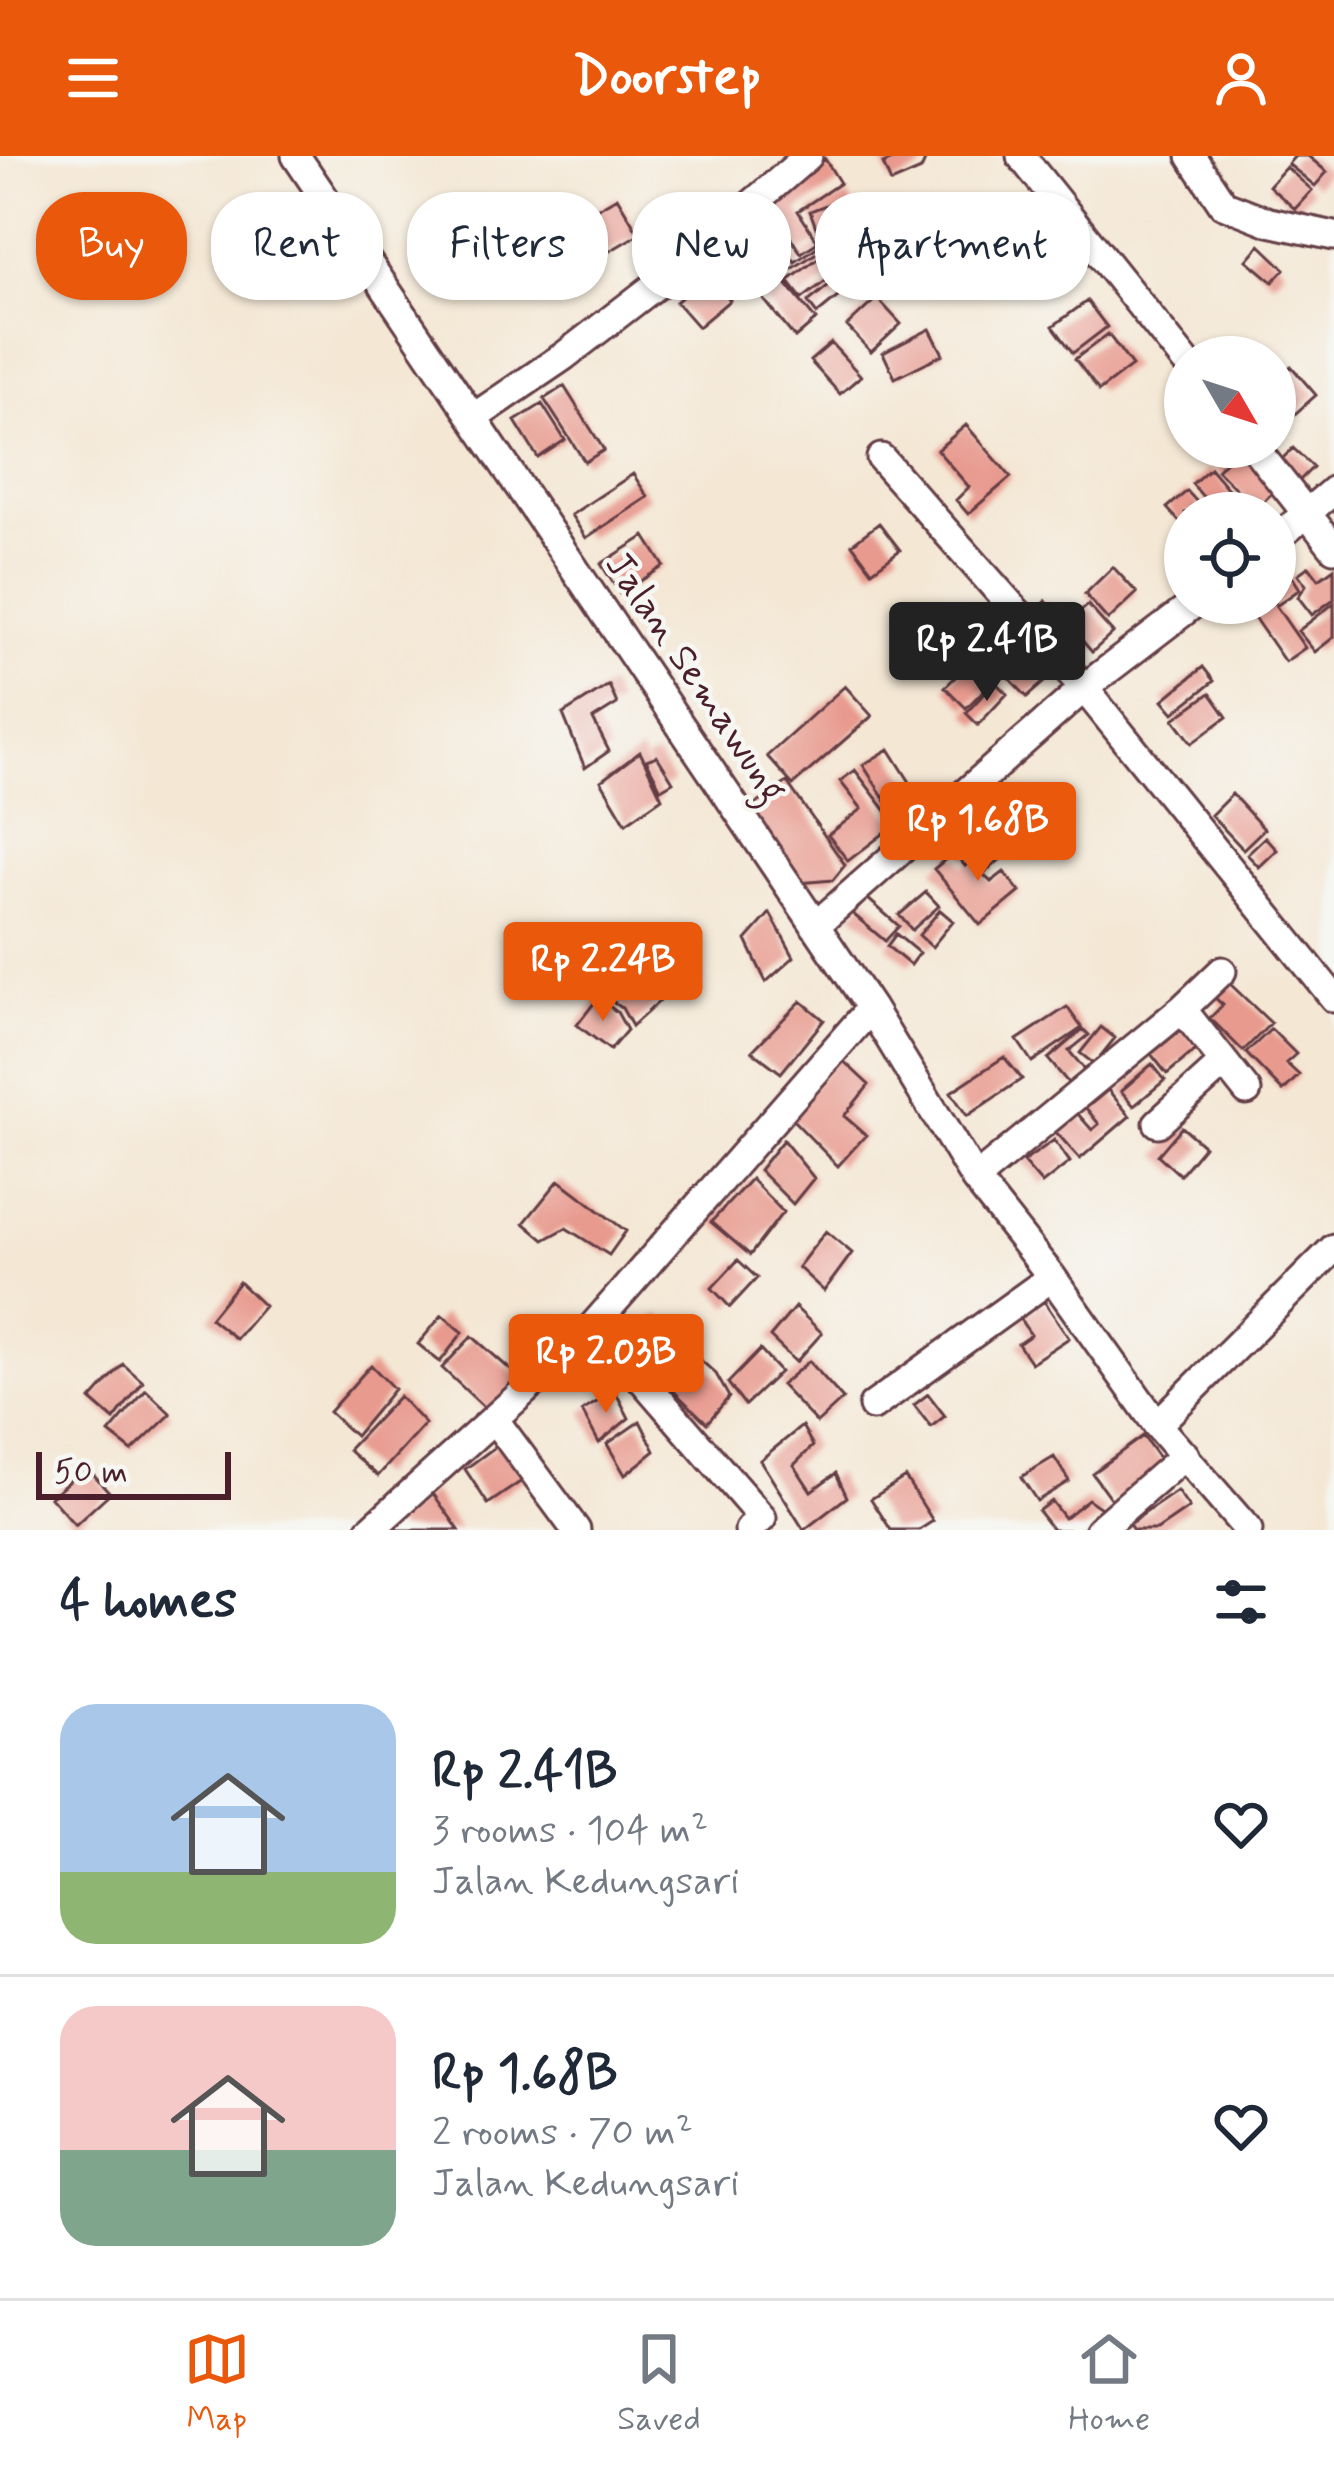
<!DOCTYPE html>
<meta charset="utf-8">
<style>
body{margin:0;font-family:Mynerve,sans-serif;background:#f6f6f7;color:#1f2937;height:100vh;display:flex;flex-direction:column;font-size:45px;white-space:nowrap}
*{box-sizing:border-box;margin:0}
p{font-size:39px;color:#747a83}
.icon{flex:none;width:66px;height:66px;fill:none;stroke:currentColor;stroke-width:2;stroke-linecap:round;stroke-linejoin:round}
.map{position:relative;height:1374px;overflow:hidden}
.panel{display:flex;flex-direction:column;background:#fff;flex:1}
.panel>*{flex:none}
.guide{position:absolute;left:36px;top:36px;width:1263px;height:108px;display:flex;gap:24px}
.needle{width:78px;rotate:129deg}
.controls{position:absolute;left:1164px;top:180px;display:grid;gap:24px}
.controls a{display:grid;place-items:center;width:132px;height:132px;border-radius:50%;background:#fff;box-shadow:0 3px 9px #0004;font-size:60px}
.scale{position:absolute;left:36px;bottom:30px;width:195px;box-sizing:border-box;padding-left:12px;border:6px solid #4a1f2b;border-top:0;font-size:33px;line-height:42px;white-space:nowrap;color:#4a1f2b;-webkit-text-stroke:9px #f6f6f2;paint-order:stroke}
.price{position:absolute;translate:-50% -102px;padding:0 27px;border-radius:12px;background:#ea580c;color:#fff;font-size:39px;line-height:78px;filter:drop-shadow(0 3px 6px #0008)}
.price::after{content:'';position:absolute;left:50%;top:72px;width:36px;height:27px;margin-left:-18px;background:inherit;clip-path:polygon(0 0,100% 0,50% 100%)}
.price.on{background:#222;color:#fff}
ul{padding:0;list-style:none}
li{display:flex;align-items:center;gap:36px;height:300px;padding:0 60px}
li+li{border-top:3px solid #e0e1e3}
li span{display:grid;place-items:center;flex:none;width:336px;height:240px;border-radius:36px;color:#555}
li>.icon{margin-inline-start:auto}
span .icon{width:144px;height:144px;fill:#fffc;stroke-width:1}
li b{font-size:51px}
h2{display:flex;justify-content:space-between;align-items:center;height:144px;padding:0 60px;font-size:51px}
.pill{padding:0 42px;border-radius:48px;background:#fff;box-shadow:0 3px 9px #0004;font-size:42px;line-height:108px}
.pill.on{background:#ea580c;color:#fff}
header{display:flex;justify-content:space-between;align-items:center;height:156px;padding:0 60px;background:#ea580c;color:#fff;font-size:54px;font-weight:700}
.menu{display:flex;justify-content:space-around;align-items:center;height:168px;border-top:3px solid #e0e1e3;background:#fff;font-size:33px;color:#747a83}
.menu a{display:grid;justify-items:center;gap:6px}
.menu .on{color:#ea580c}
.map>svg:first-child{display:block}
</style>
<header><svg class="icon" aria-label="menu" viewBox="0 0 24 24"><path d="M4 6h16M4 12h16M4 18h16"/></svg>Doorstep<svg class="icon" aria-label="person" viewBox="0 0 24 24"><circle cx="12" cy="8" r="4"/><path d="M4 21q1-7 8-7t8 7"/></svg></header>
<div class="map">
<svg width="1334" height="1374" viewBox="0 0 1334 1374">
<rect width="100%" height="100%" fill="#f6f6f2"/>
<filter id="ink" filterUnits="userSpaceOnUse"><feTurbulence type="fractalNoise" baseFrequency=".00833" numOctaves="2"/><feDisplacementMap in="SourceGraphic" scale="24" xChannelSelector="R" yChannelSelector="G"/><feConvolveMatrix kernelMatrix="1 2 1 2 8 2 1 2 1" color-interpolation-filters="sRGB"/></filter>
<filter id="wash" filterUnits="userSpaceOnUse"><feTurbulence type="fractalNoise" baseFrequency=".004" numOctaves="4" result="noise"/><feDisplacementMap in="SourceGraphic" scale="48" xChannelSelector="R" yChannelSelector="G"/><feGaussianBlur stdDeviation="2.7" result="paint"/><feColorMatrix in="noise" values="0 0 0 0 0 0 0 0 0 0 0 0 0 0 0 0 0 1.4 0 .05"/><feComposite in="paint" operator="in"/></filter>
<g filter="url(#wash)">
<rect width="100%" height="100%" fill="#f4e7d4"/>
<g id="blocks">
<!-- building -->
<path fill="#e89a8e" d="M902,0H927L921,14L891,27L883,8Z
M1295,0H1308L1327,16L1315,30L1288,8Z
M825,3L840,27L798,55L818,86L801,97L765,43Z
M1286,11L1312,34L1295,53L1269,30Z
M849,40L861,73L822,88L810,55Z
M617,41L639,78L596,103L574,66Z
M767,63L795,106L817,91L821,94L792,113L761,66Z
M1056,74L1074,104L1056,115L1038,86Z
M1260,89L1285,113L1273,126L1247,104Z
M834,90L848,108L802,143L788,125Z
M846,115L856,126L817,158L808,146Z
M708,118L730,144L698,171L676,146Z
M779,119L816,164L795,182L758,136Z
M877,142L901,168L871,196L847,170Z
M1087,145L1107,171L1073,197L1053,170Z
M930,173L943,198L895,222L883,197Z
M1108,178L1132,210L1099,235L1075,203Z
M831,187L861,220L840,238L810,205Z
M1291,210L1316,239L1287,265L1275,252V224Z
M564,230L604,294L585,306L544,243Z
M542,248L565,284L538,302L515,265Z
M966,269L1011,321L968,358L956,344L969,331L937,294Z
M1239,291L1278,331L1256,353L1217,314Z
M1293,292L1313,311L1296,328L1276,309Z
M1210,312L1240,347L1228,357H1217L1192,328Z
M633,318L648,341L586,382L571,359Z
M1187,335L1207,357H1185V372L1167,352Z
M879,367L900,394L872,415L852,388Z
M645,380L664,410L620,438L601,408Z
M1309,410L1319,423L1334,412V443L1312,459L1298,441L1306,429L1298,418Z
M1113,411L1137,437L1108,464L1085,438Z
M1289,416L1300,433L1276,450L1305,492L1285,506L1244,447H1275V426Z
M1046,445L1079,487L1063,500L1033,462Z
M1334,447V481L1315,496L1298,475Z
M1088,449L1113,477L1092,496L1067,467Z
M1018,484L1051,520L1027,541L994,506Z
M969,508L989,529L966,552L945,531Z
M1203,511L1214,525L1174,557L1163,544Z
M995,526L1007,538L978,569L966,557Z
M609,529L617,548L593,563L609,595L585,612L563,558Z
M845,530L872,560L793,629L767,600Z
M1210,537L1227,561L1192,587L1174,563Z
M889,593L922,645L896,661L863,609Z
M640,596L662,642L626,667L601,625Z
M657,600L673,626L661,633L646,604Z
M855,614L896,668L848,705L828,679L862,653L840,625Z
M787,626L845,709L833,724L798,727L747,655Z
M1232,638L1264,673L1243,693L1211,659Z
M960,657L987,688L969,704L941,673Z
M1265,681L1277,694L1259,711L1247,698Z
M992,688L1003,701L983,718L991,726L1004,716L1020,736L980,769L934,713L954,696L965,710Z
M926,736L939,750L912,774L899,759Z
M867,742L899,770L885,785L853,758Z
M940,754L953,765L932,791L919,779Z
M770,757L794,801L766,826L746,784Z
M896,778L919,797L910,809L887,790Z
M646,789L668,806L677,829L632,870L622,852L602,838Z
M1229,827L1271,867L1243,895L1210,862L1223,849L1215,842Z
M598,842L617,856L627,874L610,894L577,869Z
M801,845L824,864L781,917L752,895Z
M1067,851L1082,872L1032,906L1017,884Z
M1101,871L1115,882L1094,908L1080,897Z
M1183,872L1198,892L1167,918L1151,898Z
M1083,873L1089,879L1069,895L1087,916L1071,930L1048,903Z
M1271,873L1296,898L1286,907L1299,919L1283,935L1246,897Z
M838,900L869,929L844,960L866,979L838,1010L789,960Z
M1004,901L1022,923L967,960L951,936Z
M1152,908L1165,924L1134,950L1121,935Z
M1108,934L1130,960L1080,1003L1056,976L1077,957L1092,974L1099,968L1086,952Z
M1182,971L1204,990L1180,1019L1158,999Z
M783,984L814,1022L793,1048L759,1014Z
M1054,984L1070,1006L1042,1028L1023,1006Z
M751,1023L783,1056L750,1099L711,1066Z
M559,1024L626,1075L609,1099L566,1072L544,1084L524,1067Z
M826,1075L852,1097L824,1135L798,1111Z
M738,1104L757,1122L730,1151L712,1132Z
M239,1126L264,1150L236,1183L210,1162Z
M1044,1145L1069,1182L1031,1207L1018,1188L1031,1179L1019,1162Z
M795,1151L822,1177L796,1206L770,1181Z
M659,1158L684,1185L650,1225L623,1199Z
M442,1159L463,1176L440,1206L418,1188Z
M472,1180L521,1223L489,1256L442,1212Z
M686,1191L716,1218L729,1241L707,1267L660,1222Z
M760,1194L780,1216L745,1249L728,1227Z
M809,1205L843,1243L817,1267L781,1229Z
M123,1208L143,1226L114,1264L91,1244Z
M371,1209L394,1233L355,1280L329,1256Z
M146,1234L171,1258L132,1295L109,1277Z
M615,1235L629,1262L599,1287L582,1255Z
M928,1238L945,1260L931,1271L914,1249Z
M399,1240L425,1268L378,1320L348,1294Z
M640,1265L655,1295L625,1319L607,1288Z
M802,1270L813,1290L794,1309L811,1335L836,1317L847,1341L804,1374L760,1304Z
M1143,1280L1164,1309L1113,1346L1092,1317Z
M502,1286L526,1322L488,1348L465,1313Z
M1054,1301L1069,1325L1037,1345L1021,1321Z
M86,1310L110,1337L75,1369L50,1341Z
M905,1321L933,1365L919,1374H891L871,1343Z
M1177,1335L1189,1352L1157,1374H1133L1129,1368Z
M432,1336L459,1374H398L392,1368Z
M1088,1343L1107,1356L1084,1374H1053L1038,1355L1051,1345L1064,1362Z"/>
</g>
</g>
<g filter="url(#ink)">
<use href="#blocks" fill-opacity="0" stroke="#643d44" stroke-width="3"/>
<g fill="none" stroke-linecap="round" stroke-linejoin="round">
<!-- minor casing -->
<g stroke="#643d44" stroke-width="33">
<path id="minor" d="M296,0L871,852L975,1023L1052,1121L1157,1269L1248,1374
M1021,0L1185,205
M1191,0L1223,48L1269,66L1334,80
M473,262L564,200L673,116L808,0
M1254,291L1334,392
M881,302L1084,532L1334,842
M1275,384L1334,334
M815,770L1084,532L1195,447
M1182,853L1247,935
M1158,967L1224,907
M975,1023L1182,853L1222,815
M595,1169L762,1362L749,1374
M873,1250L1052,1121
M494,1263L576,1374
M1157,1269L1334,1092
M370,1374L579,1186L871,852
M1099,1374L1185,1299"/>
</g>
<!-- minor -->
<use href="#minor" stroke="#fff" stroke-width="27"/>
</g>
</g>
<g text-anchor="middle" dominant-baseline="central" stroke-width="9" stroke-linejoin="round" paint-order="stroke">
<!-- street labels -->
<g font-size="39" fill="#4a1f2b" stroke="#f6f6f2">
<text transform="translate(695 522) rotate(56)">Jalan Semawung</text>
</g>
</g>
</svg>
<div class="controls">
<a><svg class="needle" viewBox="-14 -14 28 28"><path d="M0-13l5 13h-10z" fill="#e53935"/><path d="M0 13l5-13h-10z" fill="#747a83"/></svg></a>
<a><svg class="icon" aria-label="locate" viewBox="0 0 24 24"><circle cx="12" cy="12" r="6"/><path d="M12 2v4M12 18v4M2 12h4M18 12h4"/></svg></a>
</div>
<div class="scale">50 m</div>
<b class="price on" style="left:987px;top:548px">Rp 2.41B</b>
<b class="price" style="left:978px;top:728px">Rp 1.68B</b>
<b class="price" style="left:603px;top:868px">Rp 2.24B</b>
<b class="price" style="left:606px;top:1260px">Rp 2.03B</b>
<div class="guide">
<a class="pill on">Buy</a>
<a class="pill">Rent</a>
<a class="pill">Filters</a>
<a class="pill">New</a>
<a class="pill">Apartment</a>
</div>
</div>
<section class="panel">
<h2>4 homes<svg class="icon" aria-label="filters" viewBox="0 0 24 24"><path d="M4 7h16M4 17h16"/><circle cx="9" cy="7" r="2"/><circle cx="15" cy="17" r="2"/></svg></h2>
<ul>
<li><span style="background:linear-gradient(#a9c7e8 70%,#8fb573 0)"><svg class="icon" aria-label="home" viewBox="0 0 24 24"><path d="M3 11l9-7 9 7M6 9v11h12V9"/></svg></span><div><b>Rp 2.41B</b><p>3 rooms · 104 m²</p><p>Jalan Kedungsari</p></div><svg class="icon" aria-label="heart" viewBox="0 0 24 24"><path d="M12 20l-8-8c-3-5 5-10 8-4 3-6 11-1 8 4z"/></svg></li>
<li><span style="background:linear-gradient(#f6c9c9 60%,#7fa58c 0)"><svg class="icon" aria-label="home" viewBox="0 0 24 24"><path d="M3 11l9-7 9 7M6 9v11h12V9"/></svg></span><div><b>Rp 1.68B</b><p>2 rooms · 70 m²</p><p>Jalan Kedungsari</p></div><svg class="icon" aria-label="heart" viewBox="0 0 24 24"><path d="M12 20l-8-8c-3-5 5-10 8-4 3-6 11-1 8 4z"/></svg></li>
</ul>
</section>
<nav class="menu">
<a class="on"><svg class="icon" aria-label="map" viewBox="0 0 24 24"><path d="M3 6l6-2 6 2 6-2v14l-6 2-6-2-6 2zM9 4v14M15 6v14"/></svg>Map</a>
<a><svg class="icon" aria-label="saved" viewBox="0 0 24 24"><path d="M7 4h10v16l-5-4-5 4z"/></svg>Saved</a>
<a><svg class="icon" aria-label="home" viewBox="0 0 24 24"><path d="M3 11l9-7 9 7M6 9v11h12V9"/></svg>Home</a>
</nav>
